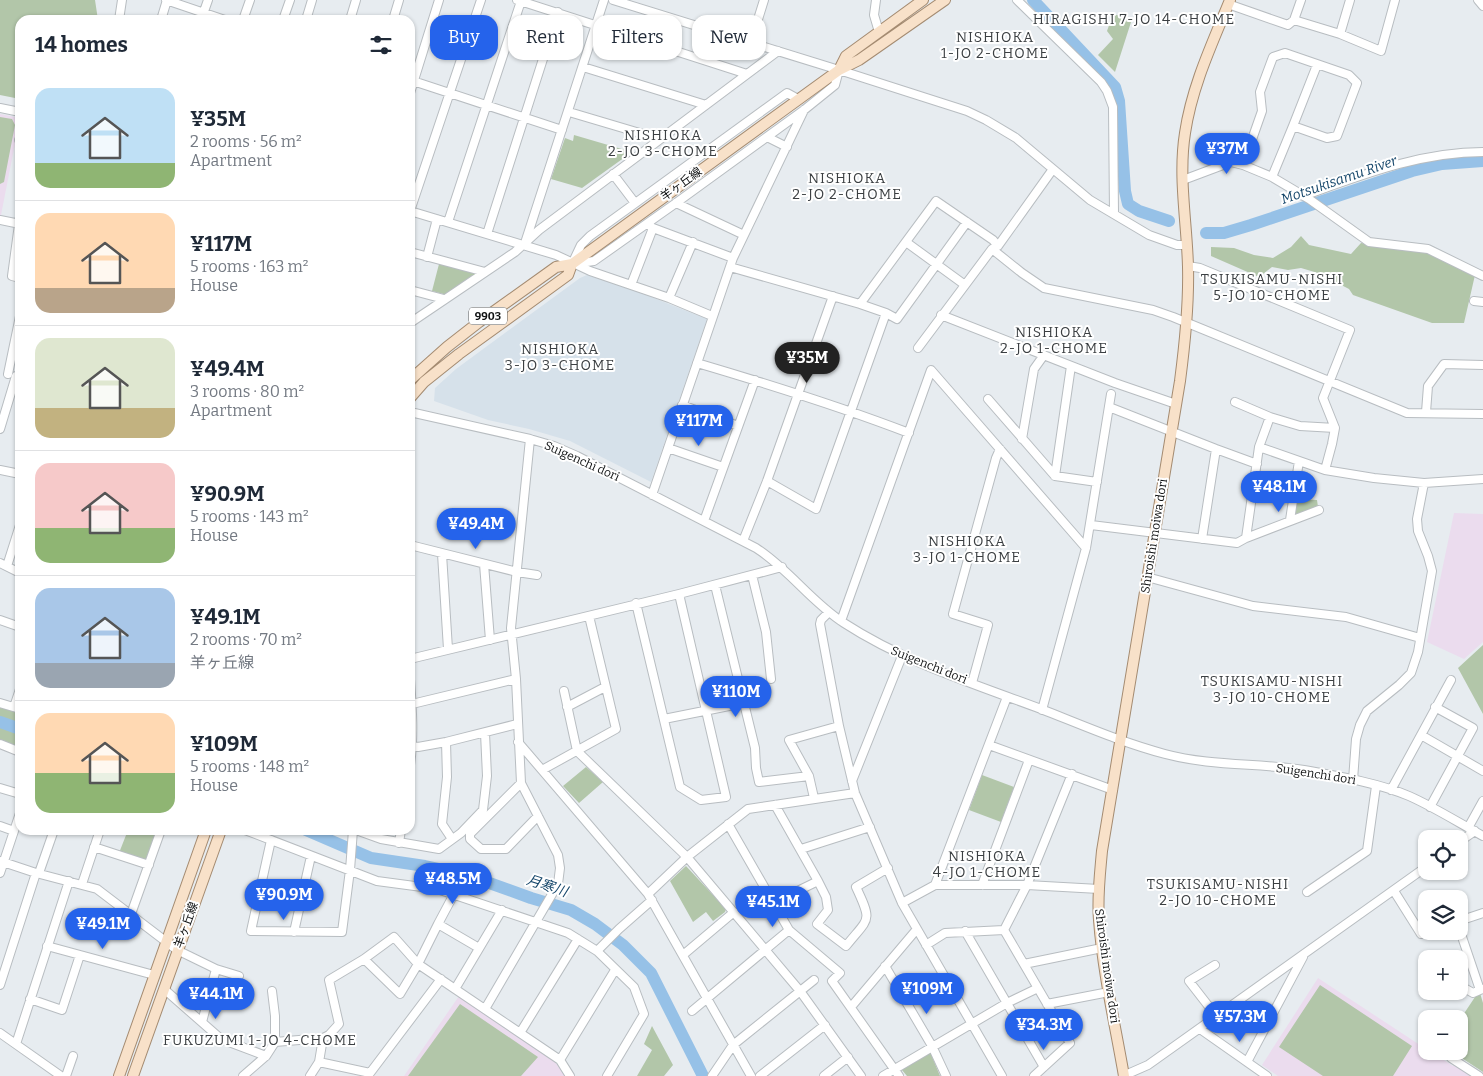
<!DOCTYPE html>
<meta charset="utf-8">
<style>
body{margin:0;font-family:Bitter,"Noto Sans JP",serif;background:#f6f6f7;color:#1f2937;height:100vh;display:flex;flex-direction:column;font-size:19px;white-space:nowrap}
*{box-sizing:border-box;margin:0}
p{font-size:16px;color:#747a83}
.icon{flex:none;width:28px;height:28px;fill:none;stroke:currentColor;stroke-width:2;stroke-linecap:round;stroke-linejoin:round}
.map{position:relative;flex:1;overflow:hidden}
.details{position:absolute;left:15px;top:15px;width:400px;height:820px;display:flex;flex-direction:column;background:#fff;border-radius:15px;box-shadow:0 1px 4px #0004}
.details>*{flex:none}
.top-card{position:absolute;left:430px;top:15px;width:475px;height:45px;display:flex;gap:10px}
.fabs{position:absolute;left:1418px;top:830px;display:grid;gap:10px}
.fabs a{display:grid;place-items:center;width:50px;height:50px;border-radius:10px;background:#fff;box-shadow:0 1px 4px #0004;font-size:25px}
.price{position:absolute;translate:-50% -42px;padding:0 11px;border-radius:18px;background:#2563eb;color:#fff;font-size:16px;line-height:32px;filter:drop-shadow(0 1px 2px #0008)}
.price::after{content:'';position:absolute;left:50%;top:30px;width:15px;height:11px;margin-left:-8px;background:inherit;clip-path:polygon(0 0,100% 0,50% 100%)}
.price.on{background:#222;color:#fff}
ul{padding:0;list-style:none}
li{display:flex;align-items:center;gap:15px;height:125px;padding:0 20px}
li+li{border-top:1px solid #e0e1e3}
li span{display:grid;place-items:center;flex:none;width:140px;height:100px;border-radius:15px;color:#555}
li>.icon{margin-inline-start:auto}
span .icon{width:60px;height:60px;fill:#fffc;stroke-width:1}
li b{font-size:21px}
h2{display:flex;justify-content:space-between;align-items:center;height:60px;padding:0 20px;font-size:21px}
.tag{padding:0 18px;border-radius:15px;background:#fff;box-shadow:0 1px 4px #0004;font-size:18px;line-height:45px}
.tag.on{background:#2563eb;color:#fff}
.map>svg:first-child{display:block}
</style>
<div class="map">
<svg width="1483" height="1076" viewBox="0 0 1483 1076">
<rect width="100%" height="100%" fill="#e7ecf0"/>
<!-- built -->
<path fill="#d6e1ea" d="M587,275L631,289L707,319L651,482L570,441L529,429L488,420L434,401L435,388L456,369L580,278Z"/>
<!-- education -->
<path fill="#ebdcee" d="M0,114L20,118L1,215H0Z
M1454,513L1483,514V642L1464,659L1427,642Z
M1318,978L1426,1049V1051H1430L1453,1066L1455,1062L1475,1076H1278L1262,1065Z
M459,996L555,1062L565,1076H404Z"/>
<!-- green -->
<path fill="#b2c6a9" d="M0,0H95L98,20H20V99L0,95Z
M1113,14L1132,19L1115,72L1098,55L1113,39L1107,31Z
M0,117L12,119L15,125L4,182L0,184Z
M574,135L632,152L582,188L551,179L565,138L573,141Z
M1301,236L1309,245L1351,254L1361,243L1427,252L1475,275L1464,323H1432L1353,295L1349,289L1318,273L1301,268L1288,270L1272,267L1259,277L1211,256V247L1234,248L1254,255L1273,258L1291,247Z
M440,263L479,272L447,295L432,291L439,264Z
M1296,499L1317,500L1318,507L1295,515Z
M1483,645V714L1458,668Z
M0,706L20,713V749L0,741Z
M586,767L603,782L579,803L563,786Z
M982,775L1014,787L1001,822L969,810Z
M128,830H160L147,861L119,853Z
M686,866L726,909L725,912L713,921L706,912L693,922L670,881Z
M1320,985L1412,1046L1393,1076H1323L1279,1047Z
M1480,993L1483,1003V1072L1451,1051H1459V1021L1475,997Z
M460,1004L538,1057L521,1076H408Z
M652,1026L673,1065L664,1076H637L652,1050L644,1044Z
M928,1053L931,1054L940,1076H907L902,1070L904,1067Z"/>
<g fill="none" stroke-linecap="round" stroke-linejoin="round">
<!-- river -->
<path stroke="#96c1e7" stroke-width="12" d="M1033,0L1115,87L1119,101L1125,191L1128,204L1139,211L1169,221
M1206,233H1224L1251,225L1412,171L1442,164L1483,161
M0,722L20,729
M306,830L371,858L425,866L467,875L531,898L571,910L595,924L623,945L651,973L703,1076"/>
<!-- minor casing -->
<g stroke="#b8bdc1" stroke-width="10">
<path id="minor" d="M166,0L225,20
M517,0L747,74
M613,0L839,70L967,111L986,120L1016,138L1090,200L1149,235L1177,245H1187
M876,0L874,15L879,32
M1017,0L1101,82L1107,91L1113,107L1114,214
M1478,0L1483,6
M1228,4L1288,25L1294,20L1340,34L1381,51L1395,0
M119,20L122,0
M161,20L167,0
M201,20L208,0
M243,20L250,0
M283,20L290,0
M306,20L312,0
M350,20L356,0
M393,20L399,0
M1294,20L1301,0
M1340,34L1350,0
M751,42L764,0
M583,67L706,105
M410,80L562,130
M410,93L439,0
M0,108L20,112
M569,112L660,139
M767,137L787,147
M19,140H20
M1243,165L1262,111L1260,92L1273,57L1285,53L1349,75L1357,83L1337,136L1327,138L1293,126
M613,174L635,203
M1272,177L1293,126L1317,65
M1183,180L1231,162L1243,165L1272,177L1309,199L1369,242L1428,249L1483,276
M1303,196C1362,175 1420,152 1483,152
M676,203L744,235
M410,211L556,255L590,271L669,298L712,316
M410,211L481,0
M20,217L12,276L20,278
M0,220L20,224
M448,222L521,1
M967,222L897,319L886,313L860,304L936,201L993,240L998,246
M647,224L653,228L733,258
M487,234L558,12
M906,242L965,285
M525,243L604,0
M992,249L1022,273L1044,288L1153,310L1173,317L1407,413L1483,414
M410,252L485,272
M427,257L437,219
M572,264L594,261L676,203L804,110L835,85L839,70
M572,264L581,245L590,236L787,93L798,99
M1188,266L1200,268L1350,330L1323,398L1335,428L1332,444L1325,470
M730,267L860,304
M631,285L653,228
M410,290L444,299
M669,298L693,242
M1474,301L1483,302
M941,315L1115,383L1176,404
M410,323L515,252L539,230L778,51
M918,348L992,249L998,246L1053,169
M697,363C768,384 839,406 909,433
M8,374L20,316
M988,399L1055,476L1097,482
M682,405L738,426
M1109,407L1216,449L1257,464
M410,412L530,439L554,446L577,456L756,548C789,569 811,602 844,623C904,662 974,684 1041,709C1082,725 1123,743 1165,754C1210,766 1258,763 1304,770C1337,776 1379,783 1409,796C1434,807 1459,823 1483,836
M1426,412L1428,386L1444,364L1483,365
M1270,417L1300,426L1335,428
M0,429L16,376
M1022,439L1034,369L1044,355
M1259,447L1325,470L1374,478L1424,483L1483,479
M668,448L723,467
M0,470L20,474
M1055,476L1071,366
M767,481L816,509L886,313
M652,495L733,258L804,110
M1290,520L1299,461
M704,521L755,380
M1091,525L1237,543L1246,538L1259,447L1270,417L1235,402
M1246,538L1319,510
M1202,539L1216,449
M743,541L767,481L833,296
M410,545L517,572L537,575
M442,554L448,649
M0,563L20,573
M484,564L490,640
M7,566L20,525
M752,575L766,632L771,679
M1147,577L1253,606L1346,617L1420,638
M715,585L755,748L756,768L759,782L809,776
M636,603L680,787L701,800L726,797L679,594
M829,612L821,620L820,624L839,726L855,793L902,903L1002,1076
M0,620L20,627
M841,621L931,370L1086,548
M410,659L679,594L782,567
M410,679C412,708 414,736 410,765
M972,683L988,625L953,614L996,458L1000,449
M564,691L577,751L687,857L800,991L861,1076
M0,703L20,709
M412,704L516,679
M14,707L20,689
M567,707L605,687
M1042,710L1086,548L1111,394
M664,719L744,703
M1421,735L1483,771
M446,742L447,777L442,824L452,839
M518,742L648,894L751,1076
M0,744L20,752
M989,745L1113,790
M413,746L418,747L446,742L517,724
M542,770L616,729L589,616
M1353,780L1356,739L1360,725L1367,711L1399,685L1411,673L1418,652L1432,571L1428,556L1418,531L1417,519L1424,483
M852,781L902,656
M521,783L470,834V839L481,849H506L538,816
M0,788L20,794
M1391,790L1451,680
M814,798L809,776L789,740L839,726
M1430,807L1473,728L1435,707
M0,826L14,831
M1468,828L1483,801
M245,830L377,881L437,889L568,933L597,951L634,987L644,1014L607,1076
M356,830L381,839L439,849L461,833L483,810L487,776L485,733
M271,840L251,931L342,932L350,870L353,830
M1459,842L1475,831
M399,843L401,830
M94,847L149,865
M801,849L870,827
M0,861L36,873L97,889L177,950L216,969L202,1022
M0,873L20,813
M39,873L54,830
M818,881L826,897L828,910L817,924L846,946C869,917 873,923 856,887L888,868
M82,884L100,830
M935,885L1007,697
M982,885L1029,760
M1394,891L1421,934L1429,931
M1307,892L1367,851L1376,786
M648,894L687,857L748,809L855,793
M773,903L818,881L775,805
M902,903L935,885H1027L1099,889
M131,914L161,830
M1459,921L1483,913
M438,924L454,894
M1459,928L1480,990L1483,989
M789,930L840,973L832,981L899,1076
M965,931L1044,1067
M294,932L311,856
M926,945L945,933L1004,930
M47,946L154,975
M597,951L619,929L652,900
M683,955L734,912
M364,959L400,994L418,964L438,924L479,948
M1024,964L1102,948
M1215,965L1189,981L1217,1017
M885,966L932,1046L946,1076
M216,969L239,976
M0,985L36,873
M1459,985L1473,993L1480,990
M164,989L221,1039L266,1056
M455,989L502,910
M272,991L275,1016V1042L323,1038L319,1062L370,1073L441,979
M30,999L62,1010L80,955
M1047,1004L1109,992
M851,1007L917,929
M485,1009L558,884L560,868L558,855L521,783L516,679L511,628L530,439
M692,1011L789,930L728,824
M1200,1029L1267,1076
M0,1033L61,1076
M520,1033L578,939
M323,1038L329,1035L339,1024L329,980L364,959L394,937L418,964L560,1060L570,1076
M16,1044L69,881
M1451,1058L1479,1076
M560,1060L615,970
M1247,1062L1303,957
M66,1076L73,1056
M243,1076L266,1056L275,1042
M310,1076L319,1062
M712,1076L733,1045L814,980
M760,1076L825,1025
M824,1076L848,1057
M883,1076L1007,1003L1038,988
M1034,1076L1070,1043L1004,930L1027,885L1072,774
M1123,1076L1148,1065L1426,867"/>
</g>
<!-- major casing -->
<g stroke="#a48b71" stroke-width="12">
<path id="major" d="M839,70L846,56L923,0
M410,380L447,347L479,322L556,267L572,264L839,70L859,60L945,0
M410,398L424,382L459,354L568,275L572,264
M119,1076L206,830
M133,1076L221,830
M1124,1076C1115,1024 1103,973 1099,920C1097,897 1100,874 1102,851L1180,381C1185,343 1189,305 1188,267C1187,223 1178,177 1185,133C1192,86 1212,44 1230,0"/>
</g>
<!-- minor -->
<use href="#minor" stroke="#fff" stroke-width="8"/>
<!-- major -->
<use href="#major" stroke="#f8e1c9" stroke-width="10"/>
</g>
<g text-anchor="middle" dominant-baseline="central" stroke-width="4" stroke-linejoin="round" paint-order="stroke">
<!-- shield labels -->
<rect fill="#fff" stroke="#565858" stroke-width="1" x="469" y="307.5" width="38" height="17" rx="4"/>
<g font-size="11" font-weight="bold" fill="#0e1011">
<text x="488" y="316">9903</text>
</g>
<!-- street labels -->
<g font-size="12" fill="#0e1011" stroke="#fff">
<text transform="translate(681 184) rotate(-36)">羊ヶ丘線</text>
<text transform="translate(582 461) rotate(24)">Suigenchi dori</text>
<text transform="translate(1154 536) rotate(-81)">Shiroishi moiwa dori</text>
<text transform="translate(929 665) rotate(22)">Suigenchi dori</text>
<text transform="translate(1316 774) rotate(9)">Suigenchi dori</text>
<text transform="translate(186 925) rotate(-70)">羊ヶ丘線</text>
<text transform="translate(1107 966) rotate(82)">Shiroishi moiwa dori</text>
</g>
<!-- neighbourhood labels -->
<g font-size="14" letter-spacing="1" fill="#3b3f42" stroke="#fff">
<text x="1134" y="19">HIRAGISHI 7-JO 14-CHOME</text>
<text x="995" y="37">NISHIOKA<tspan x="995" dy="16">1-JO 2-CHOME</tspan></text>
<text x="663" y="135">NISHIOKA<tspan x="663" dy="16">2-JO 3-CHOME</tspan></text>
<text x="847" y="178">NISHIOKA<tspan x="847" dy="16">2-JO 2-CHOME</tspan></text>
<text x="1272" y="279">TSUKISAMU-NISHI<tspan x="1272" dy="16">5-JO 10-CHOME</tspan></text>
<text x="1054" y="332">NISHIOKA<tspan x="1054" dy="16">2-JO 1-CHOME</tspan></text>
<text x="560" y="349">NISHIOKA<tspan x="560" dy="16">3-JO 3-CHOME</tspan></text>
<text x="967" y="541">NISHIOKA<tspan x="967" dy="16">3-JO 1-CHOME</tspan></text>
<text x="1272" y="681">TSUKISAMU-NISHI<tspan x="1272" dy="16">3-JO 10-CHOME</tspan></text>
<text x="987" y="856">NISHIOKA<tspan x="987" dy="16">4-JO 1-CHOME</tspan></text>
<text x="1218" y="884">TSUKISAMU-NISHI<tspan x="1218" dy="16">2-JO 10-CHOME</tspan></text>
<text x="260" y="1040">FUKUZUMI 1-JO 4-CHOME</text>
</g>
<!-- water labels -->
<g font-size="14" font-style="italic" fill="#16476b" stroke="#fff">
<text transform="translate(1339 180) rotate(-19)">Motsukisamu River</text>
<text transform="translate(547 886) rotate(18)">月寒川</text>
</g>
</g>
</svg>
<div class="fabs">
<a><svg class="icon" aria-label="locate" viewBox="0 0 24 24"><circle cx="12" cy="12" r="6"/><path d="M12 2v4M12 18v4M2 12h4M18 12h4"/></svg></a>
<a><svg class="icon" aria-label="layers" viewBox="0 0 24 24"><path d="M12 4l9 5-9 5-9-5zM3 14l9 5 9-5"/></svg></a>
<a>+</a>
<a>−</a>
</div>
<b class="price" style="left:1227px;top:175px">¥37M</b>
<b class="price on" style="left:807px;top:384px">¥35M</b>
<b class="price" style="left:699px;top:447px">¥117M</b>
<b class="price" style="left:1279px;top:513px">¥48.1M</b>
<b class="price" style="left:476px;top:550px">¥49.4M</b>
<b class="price" style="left:736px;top:718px">¥110M</b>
<b class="price" style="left:453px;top:905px">¥48.5M</b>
<b class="price" style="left:284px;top:921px">¥90.9M</b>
<b class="price" style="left:773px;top:928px">¥45.1M</b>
<b class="price" style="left:103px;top:950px">¥49.1M</b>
<b class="price" style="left:927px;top:1015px">¥109M</b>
<b class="price" style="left:216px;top:1020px">¥44.1M</b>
<b class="price" style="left:1240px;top:1043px">¥57.3M</b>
<b class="price" style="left:1044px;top:1051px">¥34.3M</b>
<div class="top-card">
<a class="tag on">Buy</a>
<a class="tag">Rent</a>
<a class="tag">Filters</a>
<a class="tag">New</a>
</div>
<section class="details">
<h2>14 homes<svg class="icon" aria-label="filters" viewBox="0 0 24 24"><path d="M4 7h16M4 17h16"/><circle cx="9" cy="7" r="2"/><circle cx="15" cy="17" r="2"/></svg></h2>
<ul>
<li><span style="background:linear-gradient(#bfe0f5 75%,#8fb573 0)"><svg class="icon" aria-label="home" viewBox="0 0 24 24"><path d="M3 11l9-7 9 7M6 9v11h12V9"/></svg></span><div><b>¥35M</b><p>2 rooms · 56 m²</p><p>Apartment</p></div></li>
<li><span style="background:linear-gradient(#ffd9b3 75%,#b9a48a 0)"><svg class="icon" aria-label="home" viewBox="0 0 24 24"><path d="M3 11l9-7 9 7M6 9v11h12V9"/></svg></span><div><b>¥117M</b><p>5 rooms · 163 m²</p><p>House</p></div></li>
<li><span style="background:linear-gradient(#dfe7d0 70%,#c2b280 0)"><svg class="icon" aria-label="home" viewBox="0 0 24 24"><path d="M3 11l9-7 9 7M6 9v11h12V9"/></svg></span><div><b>¥49.4M</b><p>3 rooms · 80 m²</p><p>Apartment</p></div></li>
<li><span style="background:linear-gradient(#f6c9c9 65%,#8fb573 0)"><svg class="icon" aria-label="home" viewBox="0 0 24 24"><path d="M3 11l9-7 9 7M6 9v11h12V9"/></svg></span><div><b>¥90.9M</b><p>5 rooms · 143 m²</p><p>House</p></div></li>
<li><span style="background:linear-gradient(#a9c7e8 75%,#9aa5b1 0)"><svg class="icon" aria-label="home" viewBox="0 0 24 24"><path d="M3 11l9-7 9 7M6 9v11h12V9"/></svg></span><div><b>¥49.1M</b><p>2 rooms · 70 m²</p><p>羊ヶ丘線</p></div></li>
<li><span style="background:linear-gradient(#ffd9b3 60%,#8fb573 0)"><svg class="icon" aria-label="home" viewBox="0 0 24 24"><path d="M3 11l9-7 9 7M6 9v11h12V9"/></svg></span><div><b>¥109M</b><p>5 rooms · 148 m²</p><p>House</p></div></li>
</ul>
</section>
</div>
